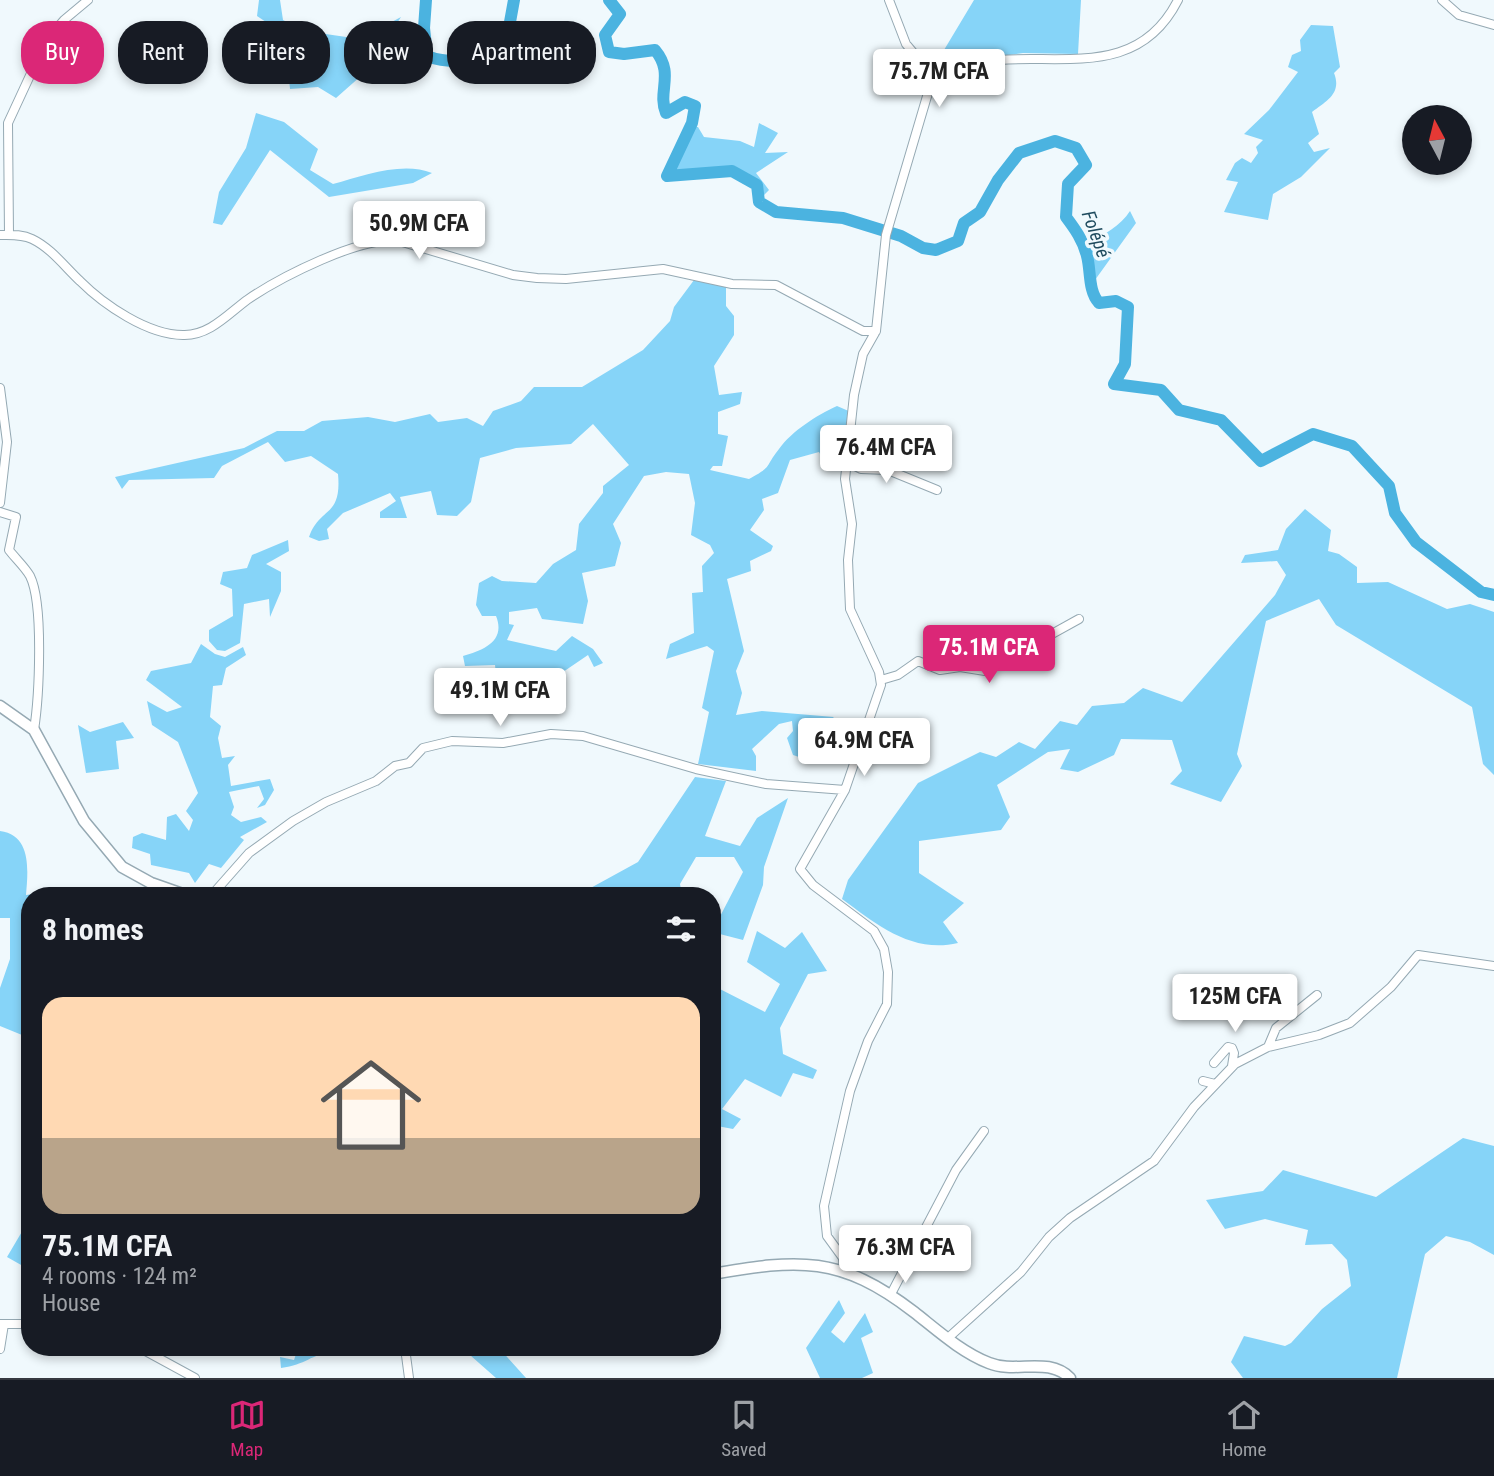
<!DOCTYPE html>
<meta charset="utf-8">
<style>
body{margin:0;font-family:"Roboto Condensed",sans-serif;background:#20242c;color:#f1f3f6;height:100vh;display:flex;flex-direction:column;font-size:26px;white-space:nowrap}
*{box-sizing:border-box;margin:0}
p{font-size:23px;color:#9ea1a6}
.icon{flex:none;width:38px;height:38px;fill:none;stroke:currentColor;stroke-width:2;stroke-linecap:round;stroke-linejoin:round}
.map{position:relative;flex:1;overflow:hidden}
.panel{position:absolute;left:21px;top:887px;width:700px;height:469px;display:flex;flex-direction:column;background:#171b24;border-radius:28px;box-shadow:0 4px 10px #0003}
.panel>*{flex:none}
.top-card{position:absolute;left:21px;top:21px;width:700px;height:63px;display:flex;gap:14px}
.needle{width:46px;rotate:353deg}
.buttons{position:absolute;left:1402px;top:105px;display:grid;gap:14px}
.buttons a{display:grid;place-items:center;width:70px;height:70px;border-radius:50%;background:#171b24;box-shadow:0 4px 10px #0003;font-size:35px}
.price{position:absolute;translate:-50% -60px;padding:0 16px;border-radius:7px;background:#fff;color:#222;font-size:23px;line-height:46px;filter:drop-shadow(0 2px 4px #0008)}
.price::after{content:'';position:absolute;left:50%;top:42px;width:21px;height:16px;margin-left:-10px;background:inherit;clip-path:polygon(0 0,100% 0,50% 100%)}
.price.active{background:#db2777;color:#fff}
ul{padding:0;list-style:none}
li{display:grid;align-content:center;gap:14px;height:371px;padding:0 21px}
li span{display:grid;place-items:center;height:217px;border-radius:21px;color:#555}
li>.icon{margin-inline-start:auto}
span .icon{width:126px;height:126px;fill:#fffc;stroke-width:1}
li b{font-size:30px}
h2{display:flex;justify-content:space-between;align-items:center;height:84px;padding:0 21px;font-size:30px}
.tag{padding:0 24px;border-radius:28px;background:#171b24;box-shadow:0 4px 10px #0003;font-size:24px;line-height:63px}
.tag.active{background:#db2777;color:#fff}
.menu{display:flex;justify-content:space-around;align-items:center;height:98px;border-top:2px solid #363941;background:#171b24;font-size:19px;color:#9ea1a6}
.menu a{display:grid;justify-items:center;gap:4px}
.menu .active{color:#db2777}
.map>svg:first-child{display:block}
</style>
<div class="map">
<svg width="1494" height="1378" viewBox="0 0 1494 1378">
<rect width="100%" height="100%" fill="#f0f9fd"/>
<!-- forest -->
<path fill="#86d4f8" d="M259,0H280L283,20L305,31L360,39L401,17L386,40L368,45L370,68L336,98L318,87L290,89L287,60L261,51L275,28L257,16Z
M974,0H1081L1078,54L1023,53L939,65L941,55Z
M1311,25L1333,26L1340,67L1334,73C1342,93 1327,101 1312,112L1319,134L1308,143L1314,152L1330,148L1301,177L1273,194L1268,220L1224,212L1238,182L1226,180L1235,163L1242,158L1251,163L1258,153L1256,147L1263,140L1244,134L1269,110L1298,72L1288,67L1292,55L1301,51L1300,40Z
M256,113L284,122L318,149L310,170L333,184C363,176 402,161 432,173L413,183L329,197L270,150L222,225L213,223L219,192L246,148Z
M759,123L778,133L765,153L788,152L756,173L769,190L762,197L751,178L735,166L692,170L678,178L674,174C673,160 685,142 689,127H698L704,137L740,141L754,147Z
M1130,211L1136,223L1095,280L1089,245C1103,234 1121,226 1130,211Z
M697,276L726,283V306L734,316V335L714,366L719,395L742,392L740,404L718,412V434L728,436L722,466H713L710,470L749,479C773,466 764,468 779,449C792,431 817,415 837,406L851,412L848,432L851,466L837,471L827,466L819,452L790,460L778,493L762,499L764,510L750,530L773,546L771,551L750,561L751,571L727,579L744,651L736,671L742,693L736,715L762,711L834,717L813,736L802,734L798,750L804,753L802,758L793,755L787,738L793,731L792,721L779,724L752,749L756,756V771L698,764L709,712L702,708L714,651L707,646L666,659L670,644L694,633L692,593L703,592L702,566L714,553L710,545L691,535L695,503L689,474L666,472L644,476L613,524L621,543L615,566L582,573L588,601L583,624L542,619L537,608L509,612V624L514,625L507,640L556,651L572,636L593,649L603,663L594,667L588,655L538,689L499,702L500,694L514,692L524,681L508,671L496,675L495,665L465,666L463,656C484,650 506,641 496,616H482L476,605L479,583L492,576L502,581L536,583L553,564L576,550L579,524L603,493V486L629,465L593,424L571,444L516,448L480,458L471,502L457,516L437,515L431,491L400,497L407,518H380V512L396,501L390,493L343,513L327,529L329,539L319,541L309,537C320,506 342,518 338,474L311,456L285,462L268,442L222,466L214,478L129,480L122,489L115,477L244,448L277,431H304L322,421L368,417L395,422L430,414L438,422L467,418L483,426L493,411L521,401L534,387H582L643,350L670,321L674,307Z
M1305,509L1331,530L1328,551L1339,554L1357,567V583L1388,582L1447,609L1470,604L1494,612V775L1483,764L1472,707L1336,625L1319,599L1266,621L1237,754L1242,766L1221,802L1170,784L1182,771L1172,740L1121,739L1114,755L1078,772L1060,769L1070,749L1048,752L997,785L1010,817L1001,830L919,841V873L964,903L943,922L958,943C912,954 876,924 842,899L848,880L918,783L980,752L996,757L1019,742L1035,749L1060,721L1077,725L1092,706L1124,703L1143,688L1182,702L1275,595L1286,575L1277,561L1241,563L1245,555L1278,550L1286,529Z
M288,540L289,551L266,564L281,572V591L270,617L269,599L244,604L240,643L225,651L217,650L209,641V630L233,616L232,589L220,584L223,572L247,568L252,555Z
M201,644L215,654L225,657L243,647L246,655L226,668L222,685L213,686L210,717L221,726L218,738L222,758L235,756L228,765L231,786L270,779L274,790L265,805L257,808L264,799L259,786L229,792L234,807L231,815L241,822L261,817L267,822L240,837L244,840L221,868L209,864L195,883L189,873L151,865L150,854L132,848L133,837L142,833L166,840L167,817L176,814L189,831L193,820L186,811L198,793L178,742L152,725L147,701L167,712L182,707L146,680L151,671L191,663Z
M123,722L134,738L116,741L119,769L86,773L78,725L90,732Z
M695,777L726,781L705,836L740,846L757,818L788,798L764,867L763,885L743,940L712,932L743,872L734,857H696L680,884L682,896H576L638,862Z
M0,831C32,835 28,871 26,895L61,890L65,896H30L27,916L30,1046L22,1035L0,1026V988L10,959V918H0Z
M757,931L785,948L802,932L827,971L808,974L780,1028L783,1054L817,1070L813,1079L793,1073L781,1097L745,1079L722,1109L741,1119L733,1129L712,1125V985L765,1012L780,984L747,962Z
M1463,1138L1494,1146V1255L1470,1242L1446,1236L1425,1254L1397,1378H1243L1231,1362L1244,1336L1285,1346L1291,1343L1322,1309L1351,1286L1347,1260L1332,1244L1305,1245L1308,1230L1265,1219L1225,1229L1206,1200L1263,1191L1283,1170L1376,1197Z
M30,1218V1270L7,1257Z
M839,1300L845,1313L831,1332L844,1343L865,1313L873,1332L861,1338L873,1373L862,1378H820L806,1348Z
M298,1348H337L333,1352C311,1354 306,1365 281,1368L280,1357L294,1360Z
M462,1348H499L526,1378H496Z"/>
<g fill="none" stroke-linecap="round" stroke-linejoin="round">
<!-- river -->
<path stroke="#4bb3e0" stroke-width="12" d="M426,0L424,28L427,56C449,65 481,61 504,55L514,0
M609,0L620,14L605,35L609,52L624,54L655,50C675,74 657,91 666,113L685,102L695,106L692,123L667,176L732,171L757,185L759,202L776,212L843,218L901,236L923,248L936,250L958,241L964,223L980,212L998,180L1019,153L1055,141L1076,148L1086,165L1068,184L1066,217C1075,229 1083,240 1087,256C1091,271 1088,291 1099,303L1116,301L1128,307L1125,364L1114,384L1161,390L1179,410L1221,420L1261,461L1313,434L1352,446L1389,486L1395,513L1416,542L1481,592L1494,595"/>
<!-- street casing -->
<g stroke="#95a9b3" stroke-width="10">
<path id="street" d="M1442,0L1459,15L1494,25
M933,76C949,65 966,63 985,61C1058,52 1137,81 1178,0
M0,235C10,235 22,234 32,239C51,248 65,267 80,281C104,305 148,335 183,335C209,336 228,314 247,300C279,278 362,235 399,241L513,275L537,278L566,279L663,269L732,284L776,285L863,331H876
M9,235L8,123L46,41L64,20L88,0
M0,388L7,442L0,503
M847,462L861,469L888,470L937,490
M0,512L16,517L9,550C15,558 25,567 30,576C44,604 39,698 34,730
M881,680L898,675L918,661L940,670L960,667L985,671L1079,619
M211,896L249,853L293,821L326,802L376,781L395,766L409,763L423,748L452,741L503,743L551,734L583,736L696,769L766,784L845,790
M1268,1047L1276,1028L1317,995
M1214,1063L1228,1047L1232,1048L1234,1053L1232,1066
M1203,1081L1215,1084
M844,1270L843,1258L827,1236L824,1206L850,1091L868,1041L887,1004L888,972L884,949L874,931L813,885L800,869L845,790L881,685L879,672L850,609L848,560L852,524L845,479L854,395L863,354L876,331L886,235L933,76L906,44L889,0
M891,1294L956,1170L984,1131
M0,1324H30
M948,1338L1021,1272L1049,1237L1070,1218L1154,1161L1194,1107L1235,1064L1268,1047L1319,1035L1350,1023L1391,987L1418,955L1494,966
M140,1348L195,1378
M405,1348L409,1378
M0,1349L4,1324"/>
</g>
<!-- secondary casing -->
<g stroke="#95a9b3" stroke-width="13">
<path id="secondary" d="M0,706L34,730L84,821L122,867L151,883L188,896
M712,1274C799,1259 840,1255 914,1312C937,1330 961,1352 989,1363C1016,1374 1048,1356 1070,1378"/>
</g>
<!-- street -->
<use href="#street" stroke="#fff" stroke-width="8"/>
<!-- secondary -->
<use href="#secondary" stroke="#fff" stroke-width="10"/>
</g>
<g text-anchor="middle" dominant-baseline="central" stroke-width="7" stroke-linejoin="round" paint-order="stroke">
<!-- water labels -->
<g font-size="19" font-style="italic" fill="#1f4b5e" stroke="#f0f9fd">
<text transform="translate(1096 234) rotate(70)">Folépé</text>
</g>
</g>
</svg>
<div class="buttons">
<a><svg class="needle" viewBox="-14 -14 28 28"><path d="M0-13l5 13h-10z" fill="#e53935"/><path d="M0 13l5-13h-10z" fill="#9ea1a6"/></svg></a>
</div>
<b class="price" style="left:939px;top:109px">75.7M CFA</b>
<b class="price" style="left:419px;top:261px">50.9M CFA</b>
<b class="price" style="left:886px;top:485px">76.4M CFA</b>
<b class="price active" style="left:989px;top:685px">75.1M CFA</b>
<b class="price" style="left:500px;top:728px">49.1M CFA</b>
<b class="price" style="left:864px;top:778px">64.9M CFA</b>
<b class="price" style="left:1235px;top:1034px">125M CFA</b>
<b class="price" style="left:905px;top:1285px">76.3M CFA</b>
<div class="top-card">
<a class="tag active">Buy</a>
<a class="tag">Rent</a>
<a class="tag">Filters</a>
<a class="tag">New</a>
<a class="tag">Apartment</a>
</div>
<section class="panel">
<h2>8 homes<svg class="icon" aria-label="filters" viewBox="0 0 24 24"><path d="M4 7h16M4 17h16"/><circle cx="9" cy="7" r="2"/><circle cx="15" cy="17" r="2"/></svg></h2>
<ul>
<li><span style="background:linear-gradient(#ffd9b3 65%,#b9a48a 0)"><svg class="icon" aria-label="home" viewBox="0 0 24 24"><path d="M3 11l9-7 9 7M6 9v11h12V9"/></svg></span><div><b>75.1M CFA</b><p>4 rooms · 124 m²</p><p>House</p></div></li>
</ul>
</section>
</div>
<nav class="menu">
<a class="active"><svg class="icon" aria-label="map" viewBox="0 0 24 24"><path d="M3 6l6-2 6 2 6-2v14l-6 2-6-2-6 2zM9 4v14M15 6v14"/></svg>Map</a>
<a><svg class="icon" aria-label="saved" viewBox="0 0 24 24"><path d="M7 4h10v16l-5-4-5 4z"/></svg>Saved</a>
<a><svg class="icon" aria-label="home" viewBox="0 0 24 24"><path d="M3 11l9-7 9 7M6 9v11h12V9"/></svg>Home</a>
</nav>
